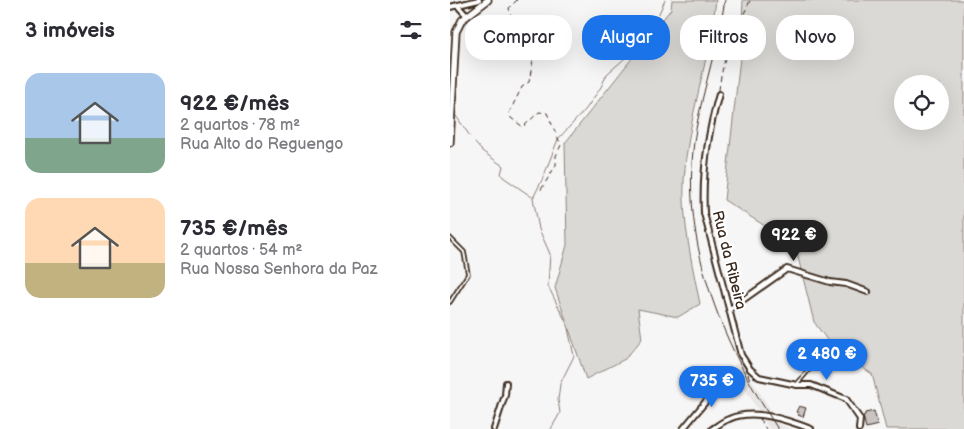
<!DOCTYPE html>
<html lang="pt">
<meta charset="utf-8">
<style>
body{margin:0;font-family:"Balsamiq Sans",sans-serif;background:#f2f2f3;color:#2b2b33;height:100vh;display:flex;flex-direction:column;font-size:19px;white-space:nowrap}
*{box-sizing:border-box;margin:0}
p{font-size:16px;color:#7c7c81}
.icon{flex:none;width:28px;height:28px;fill:none;stroke:currentColor;stroke-width:2;stroke-linecap:round;stroke-linejoin:round}
.map{position:relative;flex:1;overflow:hidden}
.panel{display:flex;flex-direction:column;background:#fff;width:450px}
.panel>*{flex:none}
.banner{position:absolute;left:15px;top:15px;width:424px;height:45px;display:flex;gap:10px}
.buttons{position:absolute;left:444px;top:75px;display:grid;gap:10px}
.buttons a{display:grid;place-items:center;width:55px;height:55px;border-radius:50%;background:#fff;box-shadow:0 5px 20px #0002;font-size:25px}
.price{position:absolute;translate:-50% -42px;padding:0 11px;border-radius:18px;background:#1a73e8;color:#fff;font-size:16px;line-height:32px;filter:drop-shadow(0 1px 2px #0008)}
.price::after{content:'';position:absolute;left:50%;top:30px;width:15px;height:11px;margin-left:-8px;background:inherit;clip-path:polygon(0 0,100% 0,50% 100%)}
.price.selected{background:#222;color:#fff}
ul{padding:0;list-style:none}
li{display:flex;align-items:center;gap:15px;height:125px;padding:0 25px}
li span{display:grid;place-items:center;flex:none;width:140px;height:100px;border-radius:15px;color:#555}
li>.icon{margin-inline-start:auto}
span .icon{width:60px;height:60px;fill:#fffc;stroke-width:1}
li b{font-size:21px}
h2{display:flex;justify-content:space-between;align-items:center;height:60px;padding:0 25px;font-size:21px}
.chip{padding:0 18px;border-radius:20px;background:#fff;box-shadow:0 5px 20px #0002;font-size:18px;line-height:45px}
.chip.selected{background:#1a73e8;color:#fff}
main{display:flex;flex:1;min-height:0}
.map>svg:first-child{display:block}
</style>
<main>
<section class="panel">
<h2>3 imóveis<svg class="icon" aria-label="filters" viewBox="0 0 24 24"><path d="M4 7h16M4 17h16"/><circle cx="9" cy="7" r="2"/><circle cx="15" cy="17" r="2"/></svg></h2>
<ul>
<li><span style="background:linear-gradient(#a9c7e8 65%,#7fa58c 0)"><svg class="icon" aria-label="home" viewBox="0 0 24 24"><path d="M3 11l9-7 9 7M6 9v11h12V9"/></svg></span><div><b>922 €/mês</b><p>2 quartos · 78 m²</p><p>Rua Alto do Reguengo</p></div></li>
<li><span style="background:linear-gradient(#ffd9b3 65%,#c2b280 0)"><svg class="icon" aria-label="home" viewBox="0 0 24 24"><path d="M3 11l9-7 9 7M6 9v11h12V9"/></svg></span><div><b>735 €/mês</b><p>2 quartos · 54 m²</p><p>Rua Nossa Senhora da Paz</p></div></li>
</ul>
</section>
<div class="map">
<svg width="514" height="429" viewBox="0 0 514 429">
<rect width="100%" height="100%" fill="#f7f6f6"/>
<filter id="ink" filterUnits="userSpaceOnUse"><feTurbulence type="fractalNoise" baseFrequency=".02" numOctaves="2"/><feDisplacementMap in="SourceGraphic" scale="10" xChannelSelector="R" yChannelSelector="G"/><feConvolveMatrix kernelMatrix="1 2 1 2 8 2 1 2 1" color-interpolation-filters="sRGB"/></filter>
<g filter="url(#ink)">
<!-- built -->
<path fill="#e9e7e6" d="M290,361L330,425L341,429H319L282,367Z"/>
<!-- green -->
<path fill="#dbd9d6" stroke="#8b827a" fill-rule="evenodd" d="M222,0H266C260,59 237,120 234,180C232,221 242,264 250,304L228,317L188,309L192,339L175,359L136,379L105,288L117,245L115,143L221,9Z
M293,0H514V429H436L422,374L383,348L364,322L345,245L274,200L291,49ZM452,84H490V121H452Z"/>
<g fill="none" stroke-linecap="round" stroke-linejoin="round">
<!-- stream -->
<path stroke="#847972" stroke-width="1" d="M6,116L20,136
M25,143L32,151L53,166L51,174L53,177L82,197
M101,429L110,413L108,400L110,384L124,356L117,324L98,286L100,254L89,229L83,198L93,178L108,139L136,109L151,87L157,74L198,38L215,0"/>
</g>
<!-- building -->
<path fill="#c9c3c1" stroke="#3b2a1e" d="M349,406L356,408L353,417L348,415L349,413L346,412Z
M424,411L428,425L416,428L413,416L415,415V413Z"/>
<g fill="none" stroke-linecap="round" stroke-linejoin="round">
<!-- service casing -->
<g stroke="#3b2a1e" stroke-width="5.5">
<path id="service" d="M0,238L14,252L18,274L0,302
M347,384L373,353"/>
</g>
<!-- minor casing -->
<g stroke="#3b2a1e" stroke-width="8">
<path id="minor" d="M7,5L17,16
M0,7L29,0
M269,94C258,132 252,172 254,213L291,355L300,369L309,377L347,385H361L396,399L410,419L409,429
M280,309L337,269L380,282L396,284L418,292
M44,429L55,395L56,383
M233,429L271,383L282,376
M262,429C267,426 273,421 279,419C304,408 337,420 361,429"/>
</g>
<!-- secondary casing -->
<g stroke="#3b2a1e" stroke-width="9">
<path id="secondary" d="M0,143L6,32L12,20L38,0"/>
</g>
<!-- path -->
<path stroke="#3b2a1e" stroke-width="1" stroke-dasharray="5 4" stroke-linecap="butt" d="M67,0L59,8L64,30L82,51L83,60L79,82L72,87L59,113L61,118L73,127L89,112L97,113L111,145L106,156V165L89,193
M269,90C271,71 277,50 284,32C289,21 296,12 300,0
M281,373L279,370L281,369L283,372
M298,374L300,380
M286,378L288,381L290,380
M310,419L316,429"/>
<!-- service -->
<use href="#service" stroke="#fff" stroke-width="2"/>
<!-- minor -->
<use href="#minor" stroke="#fff" stroke-width="4"/>
<!-- secondary -->
<use href="#secondary" stroke="#fff" stroke-width="5.5"/>
<!-- rail -->
<path stroke="#3b2a1e" stroke-width="1" d="M275,0C268,44 254,86 246,129C227,236 270,341 328,429"/>
</g>
</g>
<g text-anchor="middle" dominant-baseline="central" stroke-width="4.5" stroke-linejoin="round" paint-order="stroke">
<!-- street labels -->
<g font-size="15" fill="#3b2a1e" stroke="#fff">
<text transform="translate(279 260) rotate(76)">Rua da Ribeira</text>
</g>
</g>
</svg>
<div class="buttons">
<a><svg class="icon" aria-label="locate" viewBox="0 0 24 24"><circle cx="12" cy="12" r="6"/><path d="M12 2v4M12 18v4M2 12h4M18 12h4"/></svg></a>
</div>
<b class="price selected" style="left:344px;top:262px">922 €</b>
<b class="price" style="left:377px;top:381px">2 480 €</b>
<b class="price" style="left:262px;top:408px">735 €</b>
<div class="banner">
<a class="chip">Comprar</a>
<a class="chip selected">Alugar</a>
<a class="chip">Filtros</a>
<a class="chip">Novo</a>
</div>
</div>
</main>
